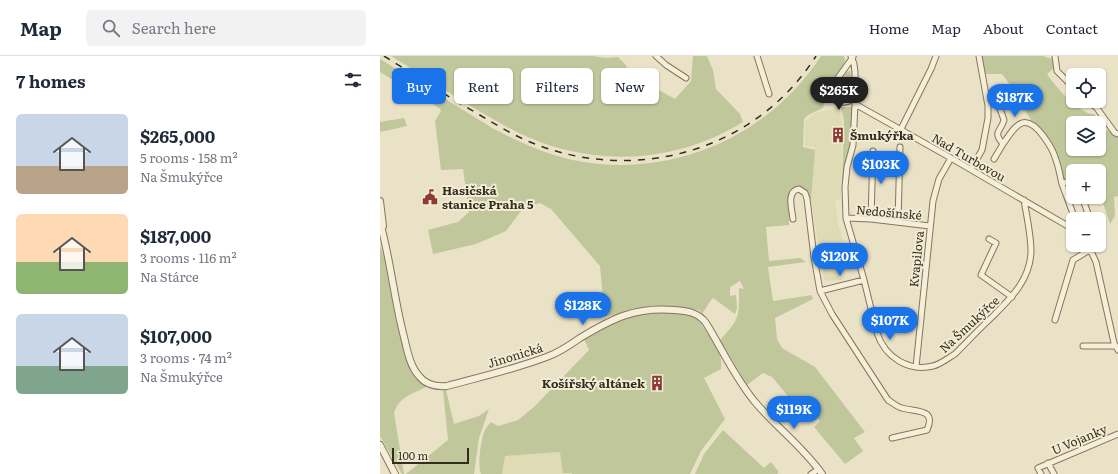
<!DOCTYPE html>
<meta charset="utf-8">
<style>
body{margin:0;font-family:Literata,serif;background:#f2f2f3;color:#1f2937;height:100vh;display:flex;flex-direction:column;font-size:15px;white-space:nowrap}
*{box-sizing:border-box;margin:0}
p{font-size:13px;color:#747a83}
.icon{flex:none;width:22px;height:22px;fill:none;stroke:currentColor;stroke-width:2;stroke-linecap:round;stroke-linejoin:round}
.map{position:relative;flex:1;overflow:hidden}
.drawer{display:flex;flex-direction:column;background:#fff;width:380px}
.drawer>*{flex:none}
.hud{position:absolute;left:12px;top:12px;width:380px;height:36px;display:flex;gap:8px}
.controls{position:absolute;left:686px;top:12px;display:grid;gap:8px}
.controls a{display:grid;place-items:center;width:40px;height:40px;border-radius:6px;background:#fff;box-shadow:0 1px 3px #0004;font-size:20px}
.scale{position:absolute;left:12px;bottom:10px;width:77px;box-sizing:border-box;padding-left:4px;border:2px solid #352c20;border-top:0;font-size:11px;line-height:14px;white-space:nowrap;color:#352c20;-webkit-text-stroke:3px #f2ecd5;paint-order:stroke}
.price{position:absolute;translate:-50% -34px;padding:0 9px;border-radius:14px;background:#1a73e8;color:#fff;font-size:13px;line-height:26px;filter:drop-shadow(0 1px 2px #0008)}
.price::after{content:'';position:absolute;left:50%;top:24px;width:12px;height:9px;margin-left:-6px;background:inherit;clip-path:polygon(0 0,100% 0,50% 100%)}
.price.current{background:#222;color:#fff}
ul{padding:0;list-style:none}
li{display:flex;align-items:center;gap:12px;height:100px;padding:0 16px}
li span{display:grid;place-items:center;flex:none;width:112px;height:80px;border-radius:6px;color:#555}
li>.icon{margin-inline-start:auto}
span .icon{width:48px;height:48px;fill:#fffc;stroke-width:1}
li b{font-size:17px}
h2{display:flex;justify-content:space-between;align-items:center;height:48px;padding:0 16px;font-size:17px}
.pill{padding:0 14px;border-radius:6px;background:#fff;box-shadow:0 1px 3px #0004;font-size:14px;line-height:36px}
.pill.current{background:#1a73e8;color:#fff}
header{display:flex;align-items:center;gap:24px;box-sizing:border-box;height:56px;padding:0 20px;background:#fff;border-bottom:1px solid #e0e1e3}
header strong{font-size:19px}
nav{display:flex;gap:22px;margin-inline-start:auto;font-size:14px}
.search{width:280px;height:36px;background:#f2f2f3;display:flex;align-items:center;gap:10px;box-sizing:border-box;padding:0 14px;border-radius:6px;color:#747a83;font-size:15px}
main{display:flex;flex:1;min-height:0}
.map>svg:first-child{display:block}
</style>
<header>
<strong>Map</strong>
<div class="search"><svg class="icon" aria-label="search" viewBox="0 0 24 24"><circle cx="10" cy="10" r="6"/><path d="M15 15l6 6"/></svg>Search here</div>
<nav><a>Home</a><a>Map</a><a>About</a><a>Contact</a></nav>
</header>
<main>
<section class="drawer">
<h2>7 homes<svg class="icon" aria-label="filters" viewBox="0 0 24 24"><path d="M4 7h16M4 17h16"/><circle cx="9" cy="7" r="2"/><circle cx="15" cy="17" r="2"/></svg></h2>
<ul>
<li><span style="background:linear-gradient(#c9d6e8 65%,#b9a48a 0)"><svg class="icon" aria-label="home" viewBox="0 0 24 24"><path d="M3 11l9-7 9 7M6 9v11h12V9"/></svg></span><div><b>$265,000</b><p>5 rooms · 158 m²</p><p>Na Šmukýřce</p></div></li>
<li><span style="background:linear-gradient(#ffd9b3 60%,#8fb573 0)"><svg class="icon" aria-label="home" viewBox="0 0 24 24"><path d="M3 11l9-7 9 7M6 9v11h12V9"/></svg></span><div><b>$187,000</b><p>3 rooms · 116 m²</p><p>Na Stárce</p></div></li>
<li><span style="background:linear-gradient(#c9d6e8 65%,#7fa58c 0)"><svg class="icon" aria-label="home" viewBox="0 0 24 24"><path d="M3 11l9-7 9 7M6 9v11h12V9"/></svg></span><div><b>$107,000</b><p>3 rooms · 74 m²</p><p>Na Šmukýřce</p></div></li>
</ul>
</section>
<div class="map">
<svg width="738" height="418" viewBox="0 0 738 418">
<rect width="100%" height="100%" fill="#eae2c7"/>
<!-- farmland -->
<path fill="#dfdbb5" d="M459,51L462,64L461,143L455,144L458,168L472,213L460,216L462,224L449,225L444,224L431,144L435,91L425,90V66L435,57Z
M181,396L183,416L192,417V418H122L124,400Z"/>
<!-- green -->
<path fill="#bfc79b" d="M11,0H212L226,2L238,1L245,8L255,26L275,32L295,43L311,25L313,0H327L333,14L336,33L360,58L363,66C294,109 208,112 135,75C92,53 52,25 11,0Z
M441,0H464L465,5L463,9L464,11L447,33L443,52L428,59L424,63L423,91L435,94L431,144C426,134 423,128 411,134L410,137L409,169L386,171L389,205L420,202L426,206L388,211L393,245L432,239L433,243L395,262L397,283L402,292L435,311L485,376L474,382L483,395L465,408L434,371L440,365L418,342L412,345L392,321L383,317L367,329L340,284C360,262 359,262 359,232L364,233L360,225L350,231V240L356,239L357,252L355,258L333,242L331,244L322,258L319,254C283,249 260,253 225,261L220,210L171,153L160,147L144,151L126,175L96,188L53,198L48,174L78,166L89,156L83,113L61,114L55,65L61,55L59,52L0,16V3L114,73C139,86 165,98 193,104C289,124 388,82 441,0Z
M602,0H663L672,3L674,12L667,18C674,29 700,59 714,58L718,63L711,67H693V93H719V79L728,74L738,80V140L734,141L735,160L730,168L719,135V115H693V121H688L683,123L681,108L675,94L664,77L652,66L634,34L622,18H605Z
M470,15L471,20L469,42H460L456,39L455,35L459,27L467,16Z
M461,51H473L471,88L462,129L464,65Z
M24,62L27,70L0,76V66Z
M0,189L3,197L22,286L31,316L37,324L46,331C32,338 19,341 14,357L24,418H22L0,380Z
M269,257C304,256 313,251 332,284C339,297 342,298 341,313L324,322L345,363L321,395L310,418H192V417H183L180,396L125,400L122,418H101C97,410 101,382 105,374C106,371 109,369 111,366L118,370L138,364L154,351L209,294L204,283C224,271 245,260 269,257Z
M63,334H66L74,368L99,360L109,353L99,382L94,418H26L68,384Z
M343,374L384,412L391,406L399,416L397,418H315L324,398Z"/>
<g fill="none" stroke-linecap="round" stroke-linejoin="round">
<!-- minor casing -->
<g stroke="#84755e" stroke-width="7">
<path id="minor" d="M276,0L286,9L306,22
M377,0L389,38
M471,0L474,8L475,16V48L473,89L467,111L465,131L466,162L484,224L497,277C505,301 528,316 553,310C561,308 568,302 575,298C587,286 598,274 610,263C629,244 650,225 651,196C651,179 647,162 644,144
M675,0L677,15L693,31
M473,1L450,33L449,39C456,48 464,48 474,43
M707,45L716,51L735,77L738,78
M475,48L571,102L693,173
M521,73L551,13L556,0
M623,88C628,81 634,70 642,67C656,63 673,93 676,104C679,112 680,120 682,128
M614,103L623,88C612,75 621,76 624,64L614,36
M591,113L602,94L608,62V50L599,0
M693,124H690L682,128L695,163
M702,141L710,163
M466,162L491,163L550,170
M413,163C412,153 406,135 419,133L425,137L427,143L434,201L440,235L452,258L508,344C513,347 517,351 522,352C535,356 557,352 547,374L512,382
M491,163L493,95
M518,166L520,91
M609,183L616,187L601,219L632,241
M708,189L716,206L734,287L738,294
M440,235L484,224
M675,264L693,204L711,193
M703,290H735
M536,311L553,145L559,123L571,102
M668,407L674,418
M431,418L439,413
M661,418L658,412L738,378"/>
</g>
<!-- tertiary casing -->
<g stroke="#84755e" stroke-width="8">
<path id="tertiary" d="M0,145L3,170
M0,166C10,202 14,241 23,277C27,292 29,309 39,320C46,329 56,331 67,330C100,321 136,313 169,300C180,296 190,289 200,282C233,262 255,251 294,254C307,255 318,256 326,267C342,293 355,322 375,346C396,371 423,391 442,418
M0,389L15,418"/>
</g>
<!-- minor -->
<use href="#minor" stroke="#f5efd9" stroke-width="5"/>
<!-- tertiary -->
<use href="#tertiary" stroke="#f5efd9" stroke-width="6"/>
<!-- rail -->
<path stroke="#352c20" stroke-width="1.5" stroke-dasharray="7 7" stroke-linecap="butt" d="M4,0C29,16 55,32 81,48C104,61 126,76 150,86C253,129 375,96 436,0"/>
</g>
<!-- icons -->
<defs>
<g id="building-bare" transform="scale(1.2)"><path d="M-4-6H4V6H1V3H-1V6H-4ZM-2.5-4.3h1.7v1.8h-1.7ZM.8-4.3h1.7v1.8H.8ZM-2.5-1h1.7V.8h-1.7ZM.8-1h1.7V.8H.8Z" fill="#8d3a34" stroke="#f2ecd5" stroke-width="2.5" paint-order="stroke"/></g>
<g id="civic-bare" transform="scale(1.2)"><path d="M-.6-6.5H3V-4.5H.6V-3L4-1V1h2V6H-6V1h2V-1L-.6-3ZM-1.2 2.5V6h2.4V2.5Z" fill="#8d3a34" stroke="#f2ecd5" stroke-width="2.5" paint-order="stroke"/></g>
</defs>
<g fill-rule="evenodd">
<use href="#building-bare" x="458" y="79"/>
<use href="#civic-bare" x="50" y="141"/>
<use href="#building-bare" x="277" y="327"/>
</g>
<g text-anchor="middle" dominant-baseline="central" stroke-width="4" stroke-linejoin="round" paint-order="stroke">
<!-- poi labels -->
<g font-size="12" font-weight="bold" fill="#352c20" stroke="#f2ecd5" text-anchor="start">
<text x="470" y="79">Šmukýřka</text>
<text x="62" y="134">Hasičská<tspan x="62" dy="14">stanice Praha 5</tspan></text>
<text x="265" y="327" text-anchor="end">Košířský altánek</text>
</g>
<!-- street labels -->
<g font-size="12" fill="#352c20" stroke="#f2ecd5">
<text transform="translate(589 101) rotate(30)">Nad Turbovou</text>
<text transform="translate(509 156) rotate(5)">Nedošínské</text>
<text transform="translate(536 203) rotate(-84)">Kvapilova</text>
<text transform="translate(589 268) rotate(-43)">Na Šmukýřce</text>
<text transform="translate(135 299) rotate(-17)">Jinonická</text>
<text transform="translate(699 383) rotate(-23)">U Vojanky</text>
</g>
</g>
</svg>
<div class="controls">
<a><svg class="icon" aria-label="locate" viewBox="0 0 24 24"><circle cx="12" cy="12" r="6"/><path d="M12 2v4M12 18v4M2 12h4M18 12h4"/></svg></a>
<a><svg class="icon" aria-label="layers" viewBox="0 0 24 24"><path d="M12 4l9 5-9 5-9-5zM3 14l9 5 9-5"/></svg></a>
<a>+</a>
<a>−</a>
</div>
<div class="scale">100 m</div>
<b class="price current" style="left:459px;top:55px">$265K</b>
<b class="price" style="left:635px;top:62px">$187K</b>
<b class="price" style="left:501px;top:129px">$103K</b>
<b class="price" style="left:460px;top:221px">$120K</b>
<b class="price" style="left:203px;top:270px">$128K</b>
<b class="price" style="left:510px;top:285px">$107K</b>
<b class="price" style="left:414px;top:374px">$119K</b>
<div class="hud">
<a class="pill current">Buy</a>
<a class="pill">Rent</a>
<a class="pill">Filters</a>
<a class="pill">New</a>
</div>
</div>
</main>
